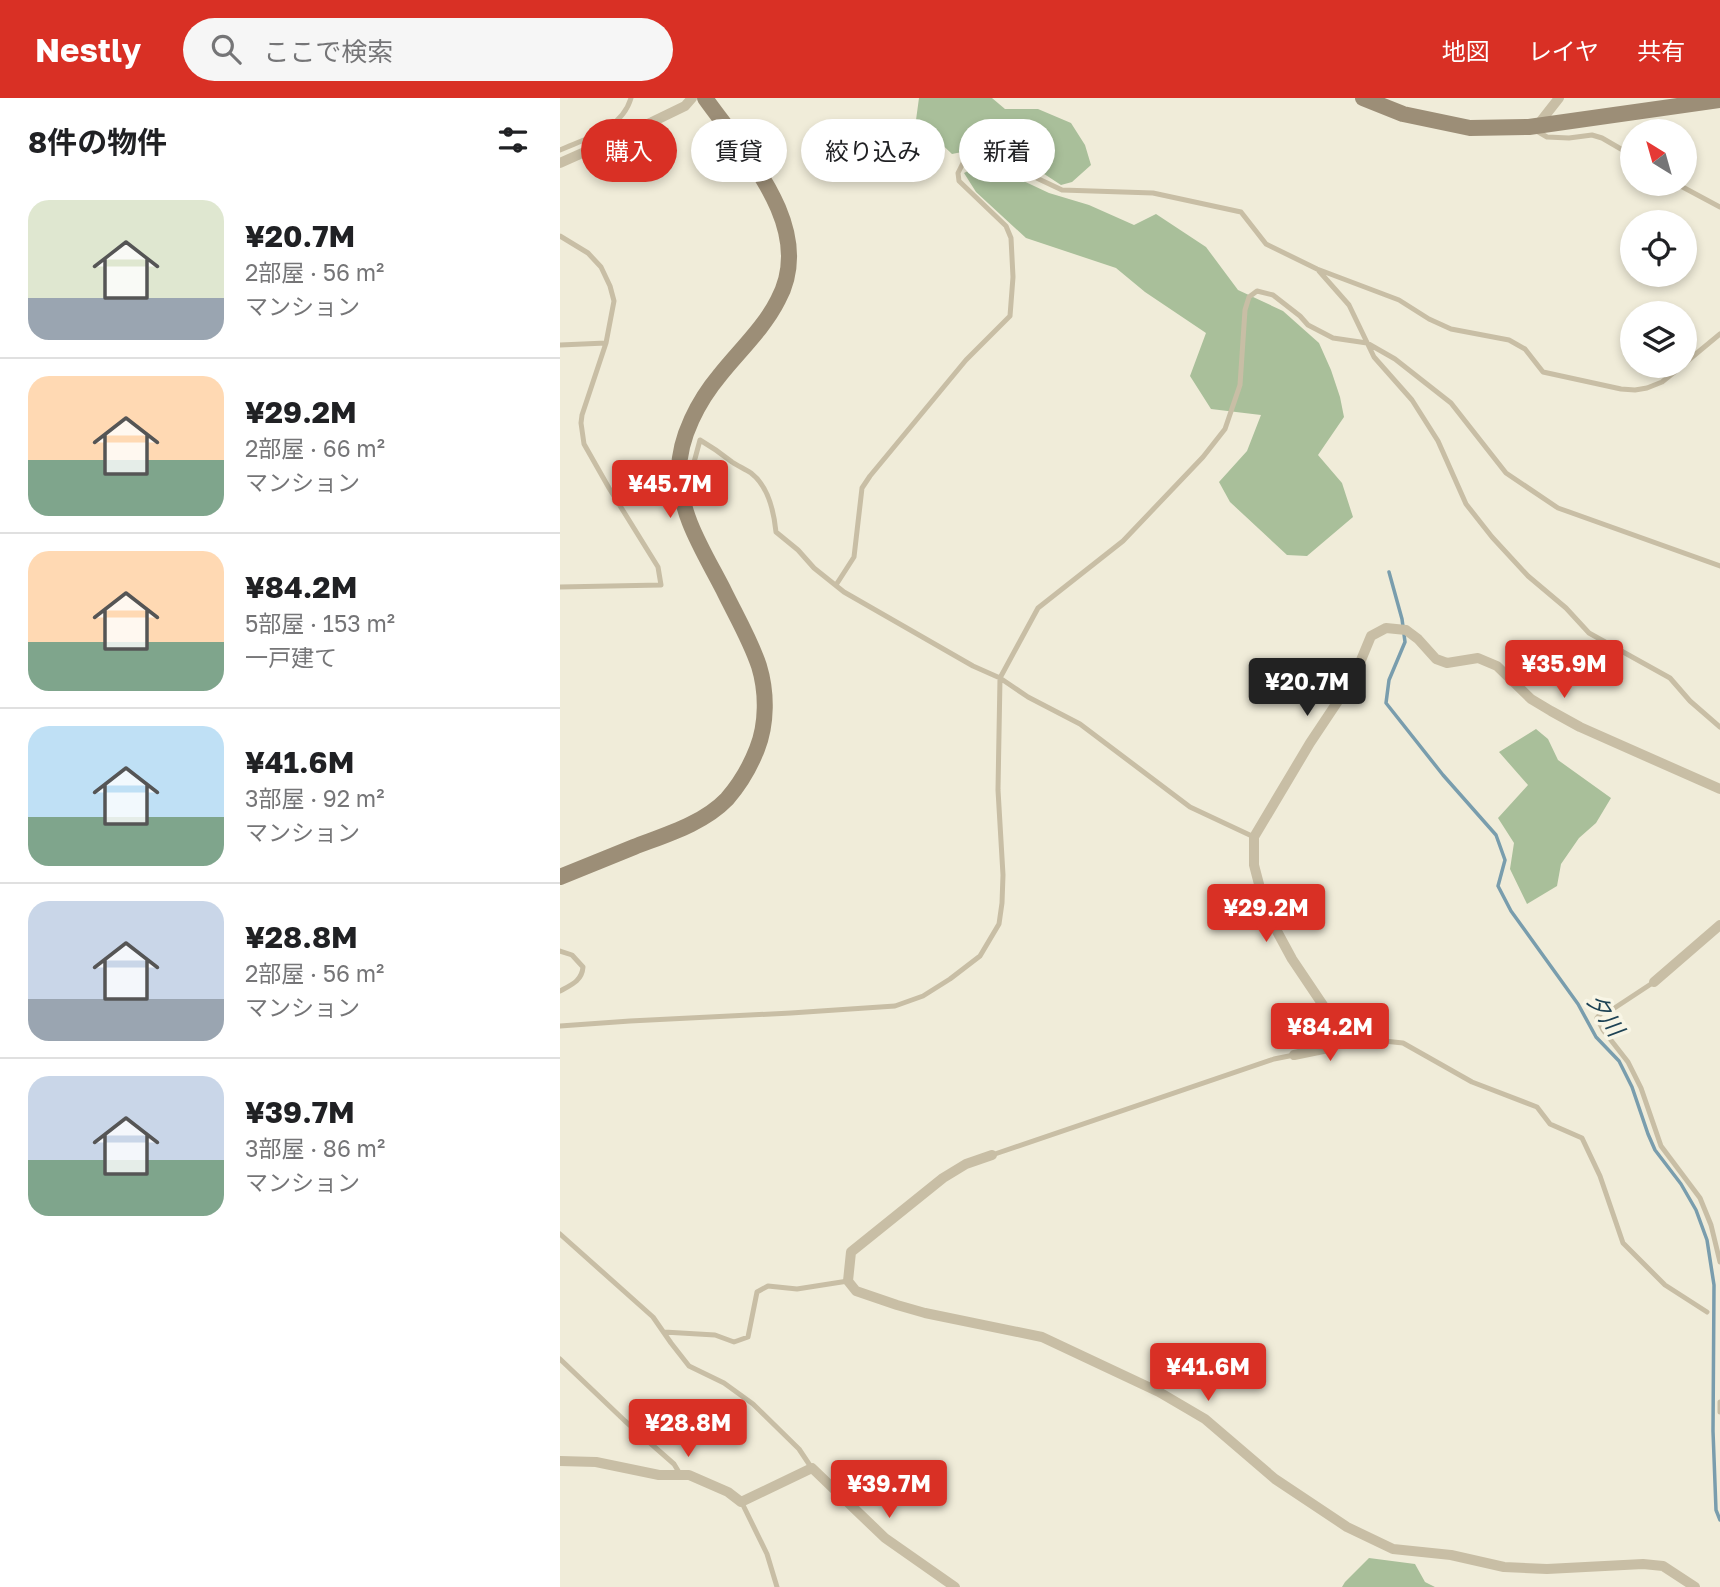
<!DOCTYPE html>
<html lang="ja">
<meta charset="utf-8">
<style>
body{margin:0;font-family:"Golos Text","Noto Sans JP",sans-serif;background:#f6f6f6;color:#202124;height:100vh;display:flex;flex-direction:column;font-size:26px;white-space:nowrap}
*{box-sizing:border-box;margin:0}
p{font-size:23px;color:#757577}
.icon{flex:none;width:38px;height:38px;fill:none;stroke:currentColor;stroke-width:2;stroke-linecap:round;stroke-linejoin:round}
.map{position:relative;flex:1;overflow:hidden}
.details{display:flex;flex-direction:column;background:#fff;width:560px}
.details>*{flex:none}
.top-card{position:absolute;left:21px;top:21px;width:665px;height:63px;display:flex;gap:14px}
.needle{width:46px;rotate:323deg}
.buttons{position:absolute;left:1060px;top:21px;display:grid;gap:14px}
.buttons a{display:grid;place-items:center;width:77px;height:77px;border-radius:50%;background:#fff;box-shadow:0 4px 10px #0003;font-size:35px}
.price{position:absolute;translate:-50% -60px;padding:0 16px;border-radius:7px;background:#d93025;color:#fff;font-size:23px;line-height:46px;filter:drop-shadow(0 2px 4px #0008)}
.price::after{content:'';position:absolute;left:50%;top:42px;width:21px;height:16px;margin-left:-10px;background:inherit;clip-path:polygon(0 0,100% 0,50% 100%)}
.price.current{background:#222;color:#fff}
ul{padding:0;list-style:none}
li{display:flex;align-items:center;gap:21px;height:175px;padding:0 28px}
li+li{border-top:2px solid #e0e0e0}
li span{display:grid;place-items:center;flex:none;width:196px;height:140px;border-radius:21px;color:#555}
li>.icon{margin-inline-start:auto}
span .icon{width:84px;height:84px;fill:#fffc;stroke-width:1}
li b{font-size:30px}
h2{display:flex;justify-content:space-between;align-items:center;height:84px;padding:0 28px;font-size:30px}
.pill{padding:0 24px;border-radius:32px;background:#fff;box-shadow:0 4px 10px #0003;font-size:24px;line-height:63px}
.pill.current{background:#d93025;color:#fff}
header{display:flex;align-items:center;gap:42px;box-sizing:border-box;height:98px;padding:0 35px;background:#d93025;color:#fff}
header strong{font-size:33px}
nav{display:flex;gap:38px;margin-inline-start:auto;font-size:24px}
.search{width:490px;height:63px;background:#f6f6f6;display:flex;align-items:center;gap:18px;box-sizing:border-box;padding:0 24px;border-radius:38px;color:#757577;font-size:26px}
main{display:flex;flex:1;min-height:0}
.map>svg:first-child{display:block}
</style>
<header>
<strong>Nestly</strong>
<div class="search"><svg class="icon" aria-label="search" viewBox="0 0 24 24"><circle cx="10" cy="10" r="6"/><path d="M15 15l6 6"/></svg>ここで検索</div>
<nav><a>地図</a><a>レイヤ</a><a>共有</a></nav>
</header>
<main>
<section class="details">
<h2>8件の物件<svg class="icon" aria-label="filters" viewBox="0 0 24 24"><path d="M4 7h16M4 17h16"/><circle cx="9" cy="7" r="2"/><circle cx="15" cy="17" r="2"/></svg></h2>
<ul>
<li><span style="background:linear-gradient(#dfe7d0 70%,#9aa5b1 0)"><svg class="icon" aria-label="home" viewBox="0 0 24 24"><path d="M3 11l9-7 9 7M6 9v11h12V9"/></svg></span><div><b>¥20.7M</b><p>2部屋 · 56 m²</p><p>マンション</p></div></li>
<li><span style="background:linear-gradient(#ffd9b3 60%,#7fa58c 0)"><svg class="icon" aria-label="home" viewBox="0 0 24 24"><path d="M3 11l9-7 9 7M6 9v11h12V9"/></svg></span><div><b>¥29.2M</b><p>2部屋 · 66 m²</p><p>マンション</p></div></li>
<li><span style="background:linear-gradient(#ffd9b3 65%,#7fa58c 0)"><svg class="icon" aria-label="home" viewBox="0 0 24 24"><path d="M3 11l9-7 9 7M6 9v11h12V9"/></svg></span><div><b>¥84.2M</b><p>5部屋 · 153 m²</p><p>一戸建て</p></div></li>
<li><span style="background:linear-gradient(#bfe0f5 65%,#7fa58c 0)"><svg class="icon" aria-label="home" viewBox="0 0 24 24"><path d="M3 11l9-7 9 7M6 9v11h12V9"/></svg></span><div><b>¥41.6M</b><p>3部屋 · 92 m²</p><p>マンション</p></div></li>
<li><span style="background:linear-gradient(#c9d6e8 70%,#9aa5b1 0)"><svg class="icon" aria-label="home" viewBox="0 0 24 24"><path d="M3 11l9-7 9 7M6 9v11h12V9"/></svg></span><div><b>¥28.8M</b><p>2部屋 · 56 m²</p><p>マンション</p></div></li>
<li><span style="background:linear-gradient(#c9d6e8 60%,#7fa58c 0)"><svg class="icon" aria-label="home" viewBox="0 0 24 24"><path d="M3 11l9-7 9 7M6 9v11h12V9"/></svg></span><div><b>¥39.7M</b><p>3部屋 · 86 m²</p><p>マンション</p></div></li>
</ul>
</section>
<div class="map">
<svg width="1160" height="1489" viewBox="0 0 1160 1489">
<rect width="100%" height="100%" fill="#f0ecd9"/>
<!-- green -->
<path fill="#a9bf9a" d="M359,0H432L445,11H478L511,25L525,47L531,67L512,84L501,87L469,66L412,52L392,56L356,22Z
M418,68L440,72L489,95L529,107L574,127L596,116L646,149L678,192L723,213L759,245L771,272L780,299L784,319L758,357L782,385L793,419L747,458L727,457L670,404L659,384L687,353L701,317L651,311L630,278L646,235L585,194L556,170L466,140L416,94L404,75Z
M976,631L988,641L998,662L1051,700L1036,725L1019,740L1001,766L997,788L967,806L950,771L954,745L938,720L968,687L939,654Z
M809,1460L855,1466L865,1484L875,1489H782L785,1484Z"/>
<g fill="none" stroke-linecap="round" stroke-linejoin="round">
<!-- stream -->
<path stroke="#799dad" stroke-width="3.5" d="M829,474L842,521L845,544L829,582L826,605L883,677L936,737L945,762L938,788L951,813L1018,906L1036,939L1059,963L1072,989L1088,1036L1095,1052L1121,1086L1136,1112L1147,1142L1154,1187L1153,1333L1156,1412L1160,1422"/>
<!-- lane -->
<path stroke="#c8bea5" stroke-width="5" d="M975,32L987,39L1009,40L1032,37L1042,40L1073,58
M0,52C27,40 62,31 71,0
M1117,86L1160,109
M0,138L28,155L41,169L50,188L54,203L46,245L22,317L21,325L24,346L49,390L98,469L101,487L0,489
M759,173L789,207L814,259L852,302L878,343L906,406L932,439L968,478L1006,510L1029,535L1110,580L1130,603L1160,629
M0,247L46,245
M1125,265L1160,236
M121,368H133L140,342C152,349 162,356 172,364C178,368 185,371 191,375C208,388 214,414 216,434L238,452L254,470L284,494L413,568L440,580L468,599L520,626L630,709L694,739
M276,487L294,459L302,390L310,378L406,262L450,218L453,179L451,140L446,128L399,83L398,75L404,63L414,58L430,61L466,75L502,92L593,95L681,114L706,146L757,171L839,202L869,221L891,231L949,242L965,251L983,274L1061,291L1075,292L1087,290L1102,284L1122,268
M0,853L12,857L23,869C22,883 11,887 0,893
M1094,884L1053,911L1043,913L1037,920L1043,932L1068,964L1081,990L1101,1048L1140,1100L1151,1127L1160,1164
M0,928L70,923L231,915L335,908L363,898L390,881L420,858L439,826L442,805L443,777L438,692L440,580L478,510L563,443L643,359L665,331L680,287L685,212L689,199L697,193L713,197L740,218L748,227L773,240L807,245L835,261L891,305L946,375L998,410L1160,468
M777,938L843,945L912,984L977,1009L990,1026L1022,1040L1040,1078L1063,1145L1105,1187L1147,1214
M432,1057L714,961L734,957
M0,1136L93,1219L111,1245L129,1268L164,1285L193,1306L239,1351L251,1369
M104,1234L155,1237L174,1244L188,1239L197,1194L208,1188L237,1191L288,1183
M0,1261L65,1323L114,1366L120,1376
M1160,1304V1314
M182,1405L207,1456L217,1489"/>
<!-- street -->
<path stroke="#c8bea5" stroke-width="10" d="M977,28L999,0
M0,65L92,24L125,8L132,0
M1094,884L1160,827
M734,957L773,949L777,938L771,919L732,861L706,813L694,767V739L750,645L794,579L811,538L826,530L846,532L858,541L876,561L887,565L918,560L937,568L971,601L991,613L1020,629L1160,691
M432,1057L406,1066L383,1080L291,1154L288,1183L296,1193L337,1207L365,1215L482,1239L599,1294L645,1321L715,1381L787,1429L833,1451L891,1457L944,1469L987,1471L1083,1466L1103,1468L1135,1489
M0,1363L36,1364L99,1377H129L168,1394L181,1404L252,1370L325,1440L395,1489"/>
<!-- secondary -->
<path stroke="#9c8e77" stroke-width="16" d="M803,0L843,16L910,30L969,29L1160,2
M0,779C25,769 49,759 74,749C105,737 143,726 167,701C180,686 190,669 197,651C207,626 207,594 199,568C190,541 175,516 163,491C144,454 119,416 119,373C119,339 139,302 160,277C179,253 204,230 218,202C257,130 184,55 145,0"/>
</g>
<g text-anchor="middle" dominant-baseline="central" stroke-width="7" stroke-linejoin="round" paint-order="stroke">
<!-- water labels -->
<g font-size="23" font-style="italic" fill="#1d4254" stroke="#f8f5e5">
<text transform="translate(1046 916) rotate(56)">夕川</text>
</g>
</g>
</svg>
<div class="buttons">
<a><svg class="needle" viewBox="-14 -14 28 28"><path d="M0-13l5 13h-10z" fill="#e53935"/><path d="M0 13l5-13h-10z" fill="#757577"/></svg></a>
<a><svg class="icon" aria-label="locate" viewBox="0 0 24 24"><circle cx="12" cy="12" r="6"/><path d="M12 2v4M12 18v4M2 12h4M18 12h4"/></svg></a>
<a><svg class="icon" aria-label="layers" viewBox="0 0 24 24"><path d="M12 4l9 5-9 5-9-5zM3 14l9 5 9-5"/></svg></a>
</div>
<b class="price" style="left:110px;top:422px">¥45.7M</b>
<b class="price" style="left:1004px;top:602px">¥35.9M</b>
<b class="price current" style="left:747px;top:620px">¥20.7M</b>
<b class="price" style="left:706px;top:846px">¥29.2M</b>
<b class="price" style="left:770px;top:965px">¥84.2M</b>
<b class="price" style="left:648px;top:1305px">¥41.6M</b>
<b class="price" style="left:128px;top:1361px">¥28.8M</b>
<b class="price" style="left:329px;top:1422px">¥39.7M</b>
<div class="top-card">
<a class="pill current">購入</a>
<a class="pill">賃貸</a>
<a class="pill">絞り込み</a>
<a class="pill">新着</a>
</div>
</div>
</main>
